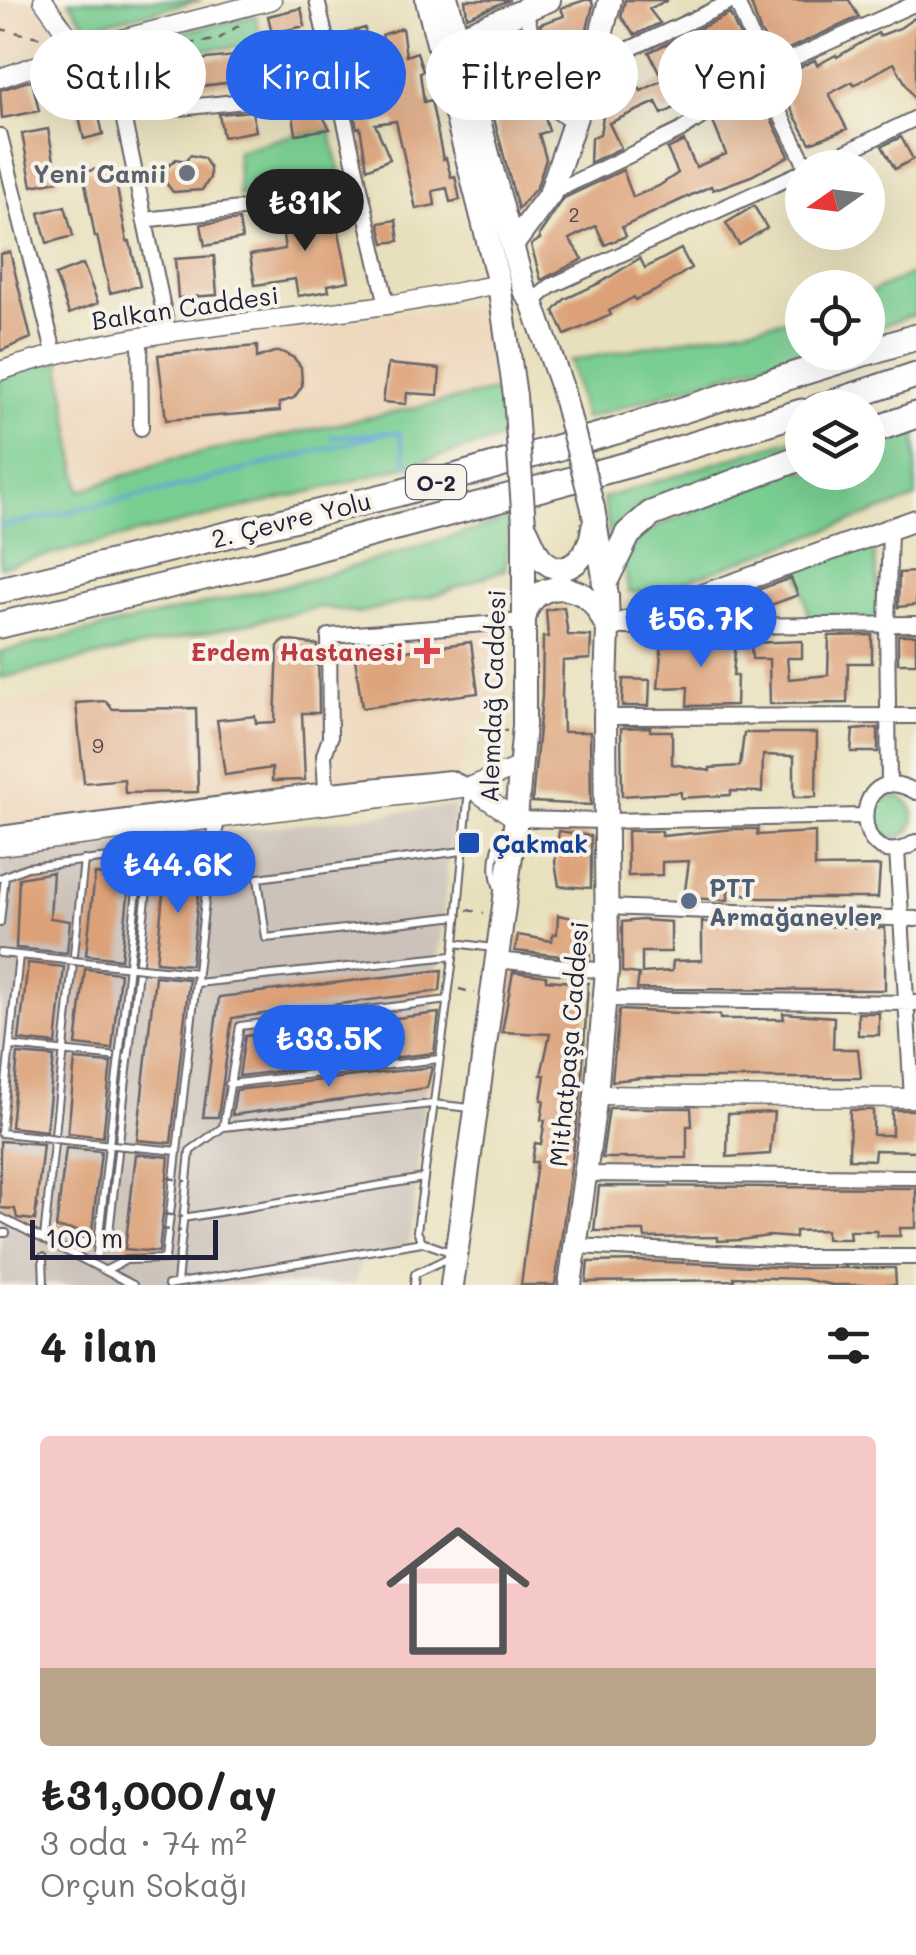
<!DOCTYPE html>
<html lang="tr">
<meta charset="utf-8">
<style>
body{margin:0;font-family:Mali,sans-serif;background:#f2f2f2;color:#222;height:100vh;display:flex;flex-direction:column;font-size:38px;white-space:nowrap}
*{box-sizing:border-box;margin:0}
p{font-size:32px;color:#767676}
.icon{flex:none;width:55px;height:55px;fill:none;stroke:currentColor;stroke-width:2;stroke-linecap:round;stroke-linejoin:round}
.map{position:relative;height:1285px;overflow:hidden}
.details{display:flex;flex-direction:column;background:#fff;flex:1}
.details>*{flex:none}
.hud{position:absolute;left:30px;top:30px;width:858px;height:90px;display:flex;gap:20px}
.needle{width:65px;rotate:256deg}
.tools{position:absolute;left:785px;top:150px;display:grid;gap:20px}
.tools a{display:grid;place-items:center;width:100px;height:100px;border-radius:50%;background:#fff;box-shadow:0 10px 40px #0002;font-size:50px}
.scale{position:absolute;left:30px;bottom:25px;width:188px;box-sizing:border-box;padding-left:10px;border:5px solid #22223b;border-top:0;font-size:28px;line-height:35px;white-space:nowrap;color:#22223b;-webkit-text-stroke:8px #f7f3e8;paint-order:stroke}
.price{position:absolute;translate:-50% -85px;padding:0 22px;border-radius:35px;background:#2563eb;color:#fff;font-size:32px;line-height:65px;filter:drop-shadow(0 2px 5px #0008)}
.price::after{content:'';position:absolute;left:50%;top:60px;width:30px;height:22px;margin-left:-15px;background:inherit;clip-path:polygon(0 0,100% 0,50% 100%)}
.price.current{background:#222;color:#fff}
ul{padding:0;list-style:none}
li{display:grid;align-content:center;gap:20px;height:530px;padding:0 40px}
li span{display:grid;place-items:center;height:310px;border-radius:10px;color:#555}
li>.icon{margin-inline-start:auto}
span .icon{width:180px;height:180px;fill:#fffc;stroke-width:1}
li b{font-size:42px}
h2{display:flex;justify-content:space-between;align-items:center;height:120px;padding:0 40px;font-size:42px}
.chip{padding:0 35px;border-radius:45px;background:#fff;box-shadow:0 10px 40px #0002;font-size:35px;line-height:90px}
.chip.current{background:#2563eb;color:#fff}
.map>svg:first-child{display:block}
</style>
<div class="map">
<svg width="916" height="1285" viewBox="0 0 916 1285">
<rect width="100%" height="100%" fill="#f7f3e8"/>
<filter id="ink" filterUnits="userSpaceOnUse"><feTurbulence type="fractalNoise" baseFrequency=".01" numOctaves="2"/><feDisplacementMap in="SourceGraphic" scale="20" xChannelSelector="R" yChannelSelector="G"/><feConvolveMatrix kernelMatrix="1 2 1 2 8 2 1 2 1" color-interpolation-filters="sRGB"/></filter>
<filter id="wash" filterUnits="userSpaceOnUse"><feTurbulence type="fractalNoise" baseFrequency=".0048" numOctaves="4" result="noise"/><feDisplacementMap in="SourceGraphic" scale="40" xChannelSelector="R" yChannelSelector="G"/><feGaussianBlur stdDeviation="2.25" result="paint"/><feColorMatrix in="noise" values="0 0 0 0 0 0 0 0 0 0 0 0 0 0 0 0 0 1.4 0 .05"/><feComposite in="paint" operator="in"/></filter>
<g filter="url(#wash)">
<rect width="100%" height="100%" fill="#e8e0bc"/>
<!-- built -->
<path fill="#eed7bb" d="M0,0H33L50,26L43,51L0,65Z
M477,306L493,391L169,460L79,491L60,359L242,330Z
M511,624L504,717L473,724L461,772L0,837V703L60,696L142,670L253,643L284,645Z"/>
<!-- industrial -->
<path fill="#ccc2b9" d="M454,806L409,1253L360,1262L356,1285H0V858Z"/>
<!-- green -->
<path fill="#79ce92" stroke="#4e7866" stroke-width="2.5" d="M69,0H201L87,27Z
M256,16L260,34L242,46L115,60L117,45Z
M330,129L341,176L239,196L237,151L296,134Z
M916,272V314L868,331V293Z
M802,317V351L584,419L570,361Z
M60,359L80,491L169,460L493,391L503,401L504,438L346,483L0,567V374Z
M916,426V498L655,592H629L622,559L648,530L802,465V472H868V442Z
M802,436V445L642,504L626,522L612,545L603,498Z
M510,519L505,569L440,594L359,613L321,607L0,678V652L312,579Z
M873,540L882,625L811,626L797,562Z
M874 817a20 20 0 1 1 40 0a20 20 0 1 1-40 0Z"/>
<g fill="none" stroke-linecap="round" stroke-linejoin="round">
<!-- stream -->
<path stroke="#60a6d6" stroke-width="4" d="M332,437L399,432L407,464
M0,527L175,488L375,436L382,431"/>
</g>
<g id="blocks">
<!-- building -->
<path fill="#dca178" d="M465,0H510L467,17Z
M585,0H591L593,5L579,62L566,99H563L540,24L564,16L561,8Z
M625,0H668L649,9L660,23L635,35L621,17Z
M750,0H849L859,17L775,55L760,31Z
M301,8L305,26L272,33L268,16Z
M730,14L741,39L729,44L743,74L662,114L656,102L609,123L621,148L590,163L591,138L600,134L607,92L635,80L641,91L663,80L649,52Z
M916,17V102L894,63L854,85L852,82L829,94L847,129L810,143L777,84L788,77L786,73L815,60L817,65L836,55L837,57L878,33L879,36L900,28Z
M365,28L366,48L342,55L337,36Z
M402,28L406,56L417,52L423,71L420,73L424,102L431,100L443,159L446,158L451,177L455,176L460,200L450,202L447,188L433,191L435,205L416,209L396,121L375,124L390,159L367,169L360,127L357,128L348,87L389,74L382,64L390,61L382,35Z
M517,29L533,74L530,75L538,106L541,105L549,131L539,134L546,159L537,187L518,209L475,47Z
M277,42L285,75L202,86L197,60L245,55L244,50Z
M90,78L103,134L84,139L71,83Z
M32,80L39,111L2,118L0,90Z
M760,96L789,156L751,176L713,190L711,186L622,227L626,236L605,245L596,226L569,239L583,259L541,280L531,245L540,239L539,235L564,198L623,170L633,197L659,186L678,173L667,149L684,141L696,167L726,154L713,122Z
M312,104L317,106L330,129L296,134L292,107Z
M252,111L256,131L223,137L219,114Z
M48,129L58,181L32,186L22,134Z
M901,137L913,159L895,169L882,146Z
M190,155L204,158L210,168V178L202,190L173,192L163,179L166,168L176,159L186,161Z
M113,166L127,242H130L140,286L110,293L97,236L95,237L83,172Z
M65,206L73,236L47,243L39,213Z
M754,206L767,228L739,245L726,223Z
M334,208L349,281L328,285L329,291L298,296L295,279L255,285L250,255L285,249L280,215Z
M239,220L242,239L205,246L201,224Z
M396,220L399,241L384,243L379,223Z
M681,249L691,268L655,291L635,300L634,297L609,311L611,315L565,335L554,311L565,299L600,283L640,258L645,268Z
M10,252L31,338L0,351V254Z
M214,256L217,295L178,298L175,259Z
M83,264L98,303L69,314L55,275Z
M257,346V358L274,352H282L294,358L301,367L302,386L294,398L279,403L280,411L166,420L158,355Z
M388,364L440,369L438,395L407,393L406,404L383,402Z
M916,572V605L898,607L899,573Z
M791,578L798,595L760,609L758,605L750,608V600H739L738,612L719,615L716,605Z
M564,607L568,635L591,636L590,659L563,661L562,695L563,732H590L591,805L532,802L542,696L543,637H548L546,610Z
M872,635V663H848L847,703L770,704L769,659H752L751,643L802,641V658H787L789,679L828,675L829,636Z
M898,635H916V663H898Z
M736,638L733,676H737L736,705L687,706L688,687L658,688L662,641Z
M285,640L318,645L319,713H302L305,780L272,781V768L225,775L217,720L255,716L256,723L275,722L278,646Z
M471,642L478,693L362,708L355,658Z
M623,679L650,680L649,706H622Z
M106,701L112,709L196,708L198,792L125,793L124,779L84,783L76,703Z
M650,727V731H672V764L710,771V768L740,766L744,733H817L816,797H794V756L763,755L762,792L731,791V795L681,798V792L622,796L621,728Z
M878,728V752H851L853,730Z
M734,829H758L757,835L815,832V867L880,866L878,898H758L728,889V900L684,898L689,861L662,862V875L628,876L627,831H662V836Z
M559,831L591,836V888L559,886L555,862Z
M166,866L201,870L191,965L156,962Z
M53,872L50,918L70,921L67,953L16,948L19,878Z
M95,874L130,878L121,959L86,955Z
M558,915L589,921L590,959L515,951L518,935L552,941L553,934H557Z
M642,920L671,922V952H642V973L672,971L673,961L702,960V922L885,928V990L637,989L639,974L622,972V922Z
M28,963L64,967L56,1044L19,1040Z
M85,969L120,973L112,1049L76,1045Z
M442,970L440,991L232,1018L218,1117H203L219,997Z
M513,972L546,976V980L588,983L581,1093L555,1285H521L537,1162H532L535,1143L541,1144L545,1120H541L544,1100H541L545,1075H541L550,1034L502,1032Z
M155,976L189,979L171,1143L137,1140Z
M619,1010L720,1015V1019H784L783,1013L834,1017L833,1049H858L861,1078H641L612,1081Z
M439,1013L434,1053L239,1076L245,1036Z
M858,1013H879V1035H858Z
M18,1054L54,1057L46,1131L11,1127Z
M75,1060L111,1063L103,1137L68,1133Z
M432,1067L427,1088L232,1115L236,1090Z
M609,1108H691L692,1126H687V1158H602Z
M850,1110H873V1135H892V1110H916V1151L875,1150L874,1160L849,1159Z
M774,1112L770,1154L727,1157L728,1114Z
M0,1141L43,1144L35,1220L17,1218L15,1209L0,1208Z
M66,1148L101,1151L92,1232L56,1228Z
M136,1154L169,1157L159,1252L125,1249Z
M599,1186L916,1188V1228H900V1236H877V1231H849L850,1239H826V1230L795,1231V1238L769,1236L740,1240L718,1241V1237L645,1238L644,1231H594Z
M642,1261L796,1268H895L896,1285H832L804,1279L734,1277V1280L586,1282L588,1262Z"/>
</g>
</g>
<g filter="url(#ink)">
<use href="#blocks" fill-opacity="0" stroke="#676468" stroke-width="2.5"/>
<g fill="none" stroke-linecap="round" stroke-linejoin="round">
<!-- service casing -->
<g stroke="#676468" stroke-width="10">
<path id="service" d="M0,878L27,867L211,847L165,1259L126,1260L106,1270
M498,888C491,871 494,843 506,830
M458,916L266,938L258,878L462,851
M0,923L5,876
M455,943L493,948
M0,953L57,959
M83,962L132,967
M152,969L198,973
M197,983L452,956
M11,1046L128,1058
M120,1049L139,871L121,869
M229,1084L439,1059
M223,1127L240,1026L448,1000
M1,1133L19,955
M1,1133L42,1137
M64,1140L112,1145
M136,1147L178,1151
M0,1217L133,1285
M183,1218L424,1178
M100,1226L118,1065
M0,1233H6
M44,1238L84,860
M68,1251L73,1241L92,1243L109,1233L151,853
M450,1252L422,1242L417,1231L455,943L469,788
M43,1257L44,1285
M177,1283L190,1151L223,1127L432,1104L471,1108
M168,1285L422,1242
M414,1285L415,1274L450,1257"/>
</g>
<!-- minor casing -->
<g stroke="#676468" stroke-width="18">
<path id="minor" d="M317,0L387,305
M736,0L767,75
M523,5L555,110L565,117L577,112
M593,66L735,0
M762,77L807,168
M116,82L168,332
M123,114L338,91
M0,136L54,352
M813,168L916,118
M551,193L680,131L780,64L916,3
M144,220C217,211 289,205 361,193
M532,302L551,286L802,172
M140,336L141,428
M624,627L916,624
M605,717L916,716
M889,785L887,625L890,530H895
M326,790L324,755L330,738L329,636L524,621
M916,792C847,752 850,884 916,842
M516,819L606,821L863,816
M0,834L311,792L450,778L469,787
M211,847L220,809
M897,850L912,1098
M606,907L916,919
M496,960L607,971
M604,999L916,1003
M585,1174L916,1177
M576,1246L796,1257H916"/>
</g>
<!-- tertiary casing -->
<g stroke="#676468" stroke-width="21">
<path id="tertiary" d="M43,0L70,38L87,48
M0,78L87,48L272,0
M0,371C125,329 256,324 386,305C424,300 461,291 499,284
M469,787L516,819
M0,846L469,787L520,766
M596,1095L916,1098"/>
</g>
<!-- secondary casing -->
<g stroke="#676468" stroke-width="24">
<path id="secondary" d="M608,628L916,520"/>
</g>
<!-- primary casing -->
<g stroke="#676468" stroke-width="26">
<path id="primary" d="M427,0L499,284L515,396
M447,0L524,290L532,302L561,385
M459,37L549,0
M513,244L550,194L593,66L610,0
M526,529C531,538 535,551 541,558C567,585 591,553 593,527
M525,616C532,586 564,581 588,598C597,605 601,616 606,625
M452,1285L516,819L524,725V524
M570,1285L596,1095L607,971L605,717L608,628L607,596L593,508"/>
</g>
<!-- motorway casing -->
<g stroke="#676468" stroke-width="29">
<path id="motorway" d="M868,352L916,337
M817,408L916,375
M868,432L916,415
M605,581L628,534L651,514L802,457
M0,590L399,493L616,431L867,352
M0,625L255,565L627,465L802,412"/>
</g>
<!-- path -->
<path stroke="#676468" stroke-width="2.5" stroke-dasharray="8 8" stroke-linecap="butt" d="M0,29L53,40
M140,50L217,40L241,24
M485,763L491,728L507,731
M467,910L484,913
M459,989L475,993"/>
<!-- service -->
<use href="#service" stroke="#fff" stroke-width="6"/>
<!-- minor -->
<use href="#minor" stroke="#fff" stroke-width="14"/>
<!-- tertiary -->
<use href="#tertiary" stroke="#fff" stroke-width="18"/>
<!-- secondary -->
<use href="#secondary" stroke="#fff" stroke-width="20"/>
<!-- primary -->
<use href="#primary" stroke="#fff" stroke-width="22"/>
<!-- motorway -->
<use href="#motorway" stroke="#fff" stroke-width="25"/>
<!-- service-bridge casing -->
<g stroke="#676468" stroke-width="10" stroke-linecap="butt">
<path id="service-bridge" d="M57,959L83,962
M133,967L152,969
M118,1065L120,1049
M42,1137L64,1140
M113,1145L136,1147
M97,1253L100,1226"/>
</g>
<!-- primary-bridge casing -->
<g stroke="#676468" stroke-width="26" stroke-linecap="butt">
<path id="primary-bridge" d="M561,385L593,508
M515,396L524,524"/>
</g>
<!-- path-bridge -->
<path stroke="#676468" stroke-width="2.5" stroke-dasharray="8 8" stroke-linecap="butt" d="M168,1178L186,1181
M164,1214L183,1217
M161,1229L181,1231"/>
<!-- service-bridge -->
<use href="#service-bridge" stroke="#fff" stroke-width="6"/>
<!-- primary-bridge -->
<use href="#primary-bridge" stroke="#fff" stroke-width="22"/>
</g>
</g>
<!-- markers -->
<circle fill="#6b7280" stroke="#f7f3e8" stroke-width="4" cx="187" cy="173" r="10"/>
<path fill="#e0444e" stroke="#f7f3e8" stroke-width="4" d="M422 636h10v10h10v10h-10v10h-10v-10h-10v-10h10z"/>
<rect fill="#1a4fb4" stroke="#f7f3e8" stroke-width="4" x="457" y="831" width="24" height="24" rx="5"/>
<circle fill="#5c6f8a" stroke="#f7f3e8" stroke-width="4" cx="689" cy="901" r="10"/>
<g text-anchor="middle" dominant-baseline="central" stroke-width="8" stroke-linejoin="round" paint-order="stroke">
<!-- number labels -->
<g font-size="20" fill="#50424a">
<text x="574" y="214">2</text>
<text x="98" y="745">9</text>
</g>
<!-- shield labels -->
<rect fill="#f7f3e8" stroke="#62616f" stroke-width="2.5" x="406" y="465" width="60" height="34" rx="8"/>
<g font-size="22" font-weight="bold" fill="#22223b">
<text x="436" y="482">O-2</text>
</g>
<!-- worship labels -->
<g font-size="25" font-weight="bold" fill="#5b616d" stroke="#f7f3e8" text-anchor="end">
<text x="167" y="173">Yeni Camii</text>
</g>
<!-- street labels -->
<g font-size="25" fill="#22223b" stroke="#f7f3e8">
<text transform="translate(185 307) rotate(-8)">Balkan Caddesi</text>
<text transform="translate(291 519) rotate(-14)">2. Çevre Yolu</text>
<text transform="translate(492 696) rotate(-88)">Alemdağ Caddesi</text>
<text transform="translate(568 1044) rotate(-85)">Mithatpaşa Caddesi</text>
</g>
<!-- health labels -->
<g font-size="25" font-weight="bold" fill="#be3a42" stroke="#f7f3e8" text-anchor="end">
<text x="404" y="651">Erdem Hastanesi</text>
</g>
<!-- transit labels -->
<g font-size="25" font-weight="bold" fill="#164399" stroke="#f7f3e8" text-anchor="start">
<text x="492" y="843">Çakmak</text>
</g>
<!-- service labels -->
<g font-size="25" font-weight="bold" fill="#4e5e75" stroke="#f7f3e8" text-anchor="start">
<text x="709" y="887">PTT<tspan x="709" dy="29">Armağanevler</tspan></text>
</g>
</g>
</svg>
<div class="tools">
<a><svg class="needle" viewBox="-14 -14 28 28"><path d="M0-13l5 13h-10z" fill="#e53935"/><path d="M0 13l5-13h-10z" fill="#767676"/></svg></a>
<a><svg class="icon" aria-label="locate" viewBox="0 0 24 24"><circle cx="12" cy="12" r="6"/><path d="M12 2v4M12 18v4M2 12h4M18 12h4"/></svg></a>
<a><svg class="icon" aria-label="layers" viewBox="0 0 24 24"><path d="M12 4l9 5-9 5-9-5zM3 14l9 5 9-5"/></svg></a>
</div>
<div class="scale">100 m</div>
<b class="price current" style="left:305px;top:254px">₺31K</b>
<b class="price" style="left:701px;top:670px">₺56.7K</b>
<b class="price" style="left:178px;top:916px">₺44.6K</b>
<b class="price" style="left:329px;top:1090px">₺33.5K</b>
<div class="hud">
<a class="chip">Satılık</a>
<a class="chip current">Kiralık</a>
<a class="chip">Filtreler</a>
<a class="chip">Yeni</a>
</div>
</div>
<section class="details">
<h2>4 ilan<svg class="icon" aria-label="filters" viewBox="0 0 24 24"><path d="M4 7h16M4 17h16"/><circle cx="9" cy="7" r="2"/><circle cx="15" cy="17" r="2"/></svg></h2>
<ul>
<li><span style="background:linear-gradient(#f6c9c9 75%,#b9a48a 0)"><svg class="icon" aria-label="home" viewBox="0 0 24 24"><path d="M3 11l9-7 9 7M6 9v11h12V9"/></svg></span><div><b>₺31,000/ay</b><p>3 oda · 74 m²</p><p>Orçun Sokağı</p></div></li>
</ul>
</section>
